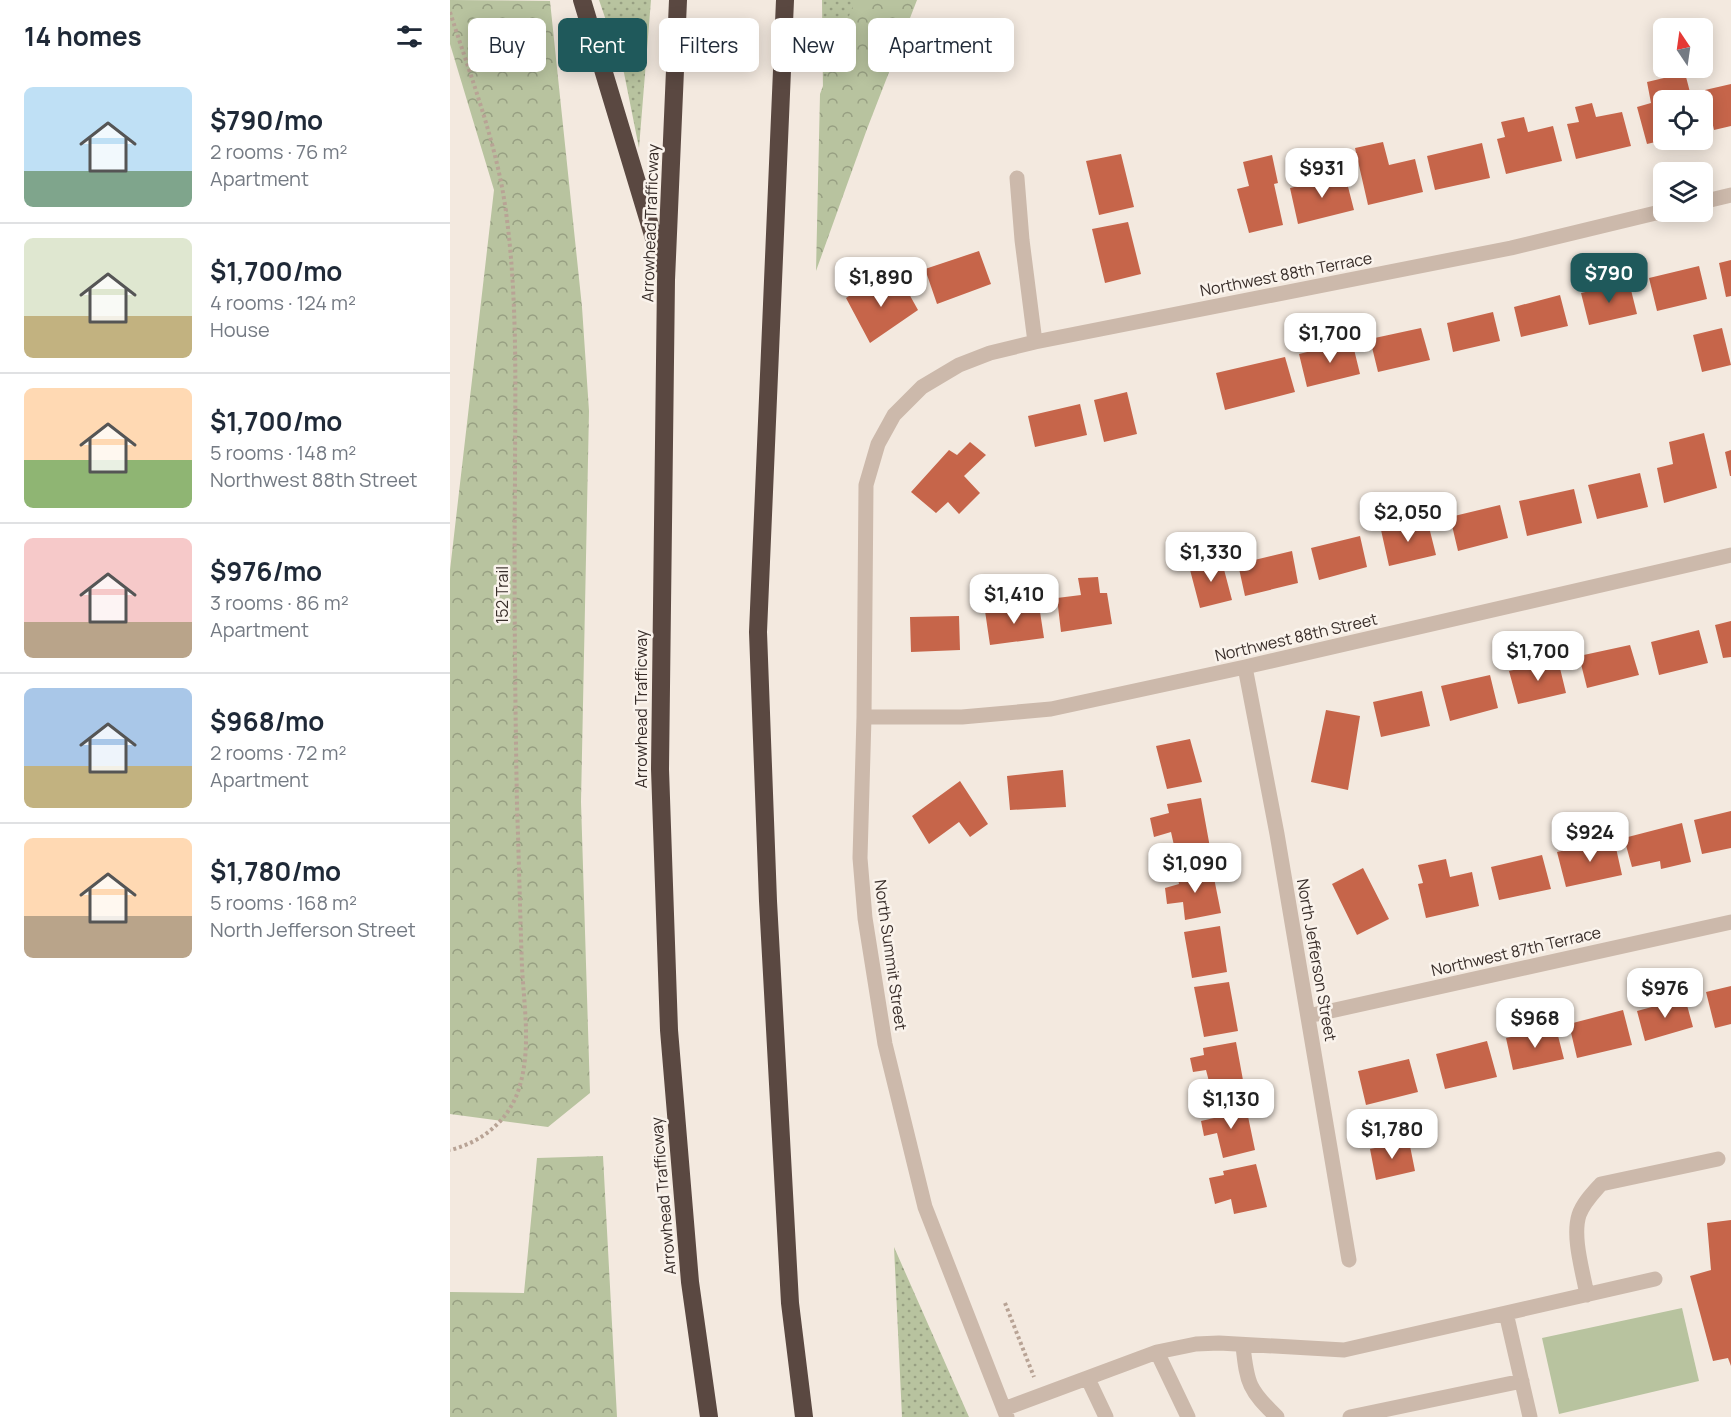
<!DOCTYPE html>
<meta charset="utf-8">
<style>
body{margin:0;font-family:Manrope,sans-serif;background:#f6f6f7;color:#1f2937;height:100vh;display:flex;flex-direction:column;font-size:22px;white-space:nowrap}
*{box-sizing:border-box;margin:0}
p{font-size:20px;color:#747a83}
.icon{flex:none;width:33px;height:33px;fill:none;stroke:currentColor;stroke-width:2;stroke-linecap:round;stroke-linejoin:round}
.map{position:relative;flex:1;overflow:hidden}
.sheet{display:flex;flex-direction:column;background:#fff;width:450px}
.sheet>*{flex:none}
.banner{position:absolute;left:18px;top:18px;width:570px;height:54px;display:flex;gap:12px}
.needle{width:39px;rotate:347deg}
.controls{position:absolute;left:1203px;top:18px;display:grid;gap:12px}
.controls a{display:grid;place-items:center;width:60px;height:60px;border-radius:9px;background:#fff;box-shadow:0 3px 15px #0003;font-size:30px}
.price{position:absolute;translate:-50% -51px;padding:0 14px;border-radius:12px;background:#fff;color:#222;font-size:20px;line-height:39px;filter:drop-shadow(0 2px 3px #0008)}
.price::after{content:'';position:absolute;left:50%;top:36px;width:18px;height:14px;margin-left:-9px;background:inherit;clip-path:polygon(0 0,100% 0,50% 100%)}
.price.on{background:#1f595b;color:#fff}
ul{padding:0;list-style:none}
li{display:flex;align-items:center;gap:18px;height:150px;padding:0 24px}
li+li{border-top:2px solid #e0e1e3}
li span{display:grid;place-items:center;flex:none;width:168px;height:120px;border-radius:9px;color:#555}
li>.icon{margin-inline-start:auto}
span .icon{width:72px;height:72px;fill:#fffc;stroke-width:1}
li b{font-size:26px}
h2{display:flex;justify-content:space-between;align-items:center;height:72px;padding:0 24px;font-size:26px}
.chip{padding:0 21px;border-radius:9px;background:#fff;box-shadow:0 3px 15px #0003;font-size:21px;line-height:54px}
.chip.on{background:#1f595b;color:#fff}
main{display:flex;flex:1;min-height:0}
.map>svg:first-child{display:block}
</style>
<main>
<section class="sheet">
<h2>14 homes<svg class="icon" aria-label="filters" viewBox="0 0 24 24"><path d="M4 7h16M4 17h16"/><circle cx="9" cy="7" r="2"/><circle cx="15" cy="17" r="2"/></svg></h2>
<ul>
<li><span style="background:linear-gradient(#bfe0f5 70%,#7fa58c 0)"><svg class="icon" aria-label="home" viewBox="0 0 24 24"><path d="M3 11l9-7 9 7M6 9v11h12V9"/></svg></span><div><b>$790/mo</b><p>2 rooms · 76 m²</p><p>Apartment</p></div></li>
<li><span style="background:linear-gradient(#dfe7d0 65%,#c2b280 0)"><svg class="icon" aria-label="home" viewBox="0 0 24 24"><path d="M3 11l9-7 9 7M6 9v11h12V9"/></svg></span><div><b>$1,700/mo</b><p>4 rooms · 124 m²</p><p>House</p></div></li>
<li><span style="background:linear-gradient(#ffd9b3 60%,#8fb573 0)"><svg class="icon" aria-label="home" viewBox="0 0 24 24"><path d="M3 11l9-7 9 7M6 9v11h12V9"/></svg></span><div><b>$1,700/mo</b><p>5 rooms · 148 m²</p><p>Northwest 88th Street</p></div></li>
<li><span style="background:linear-gradient(#f6c9c9 70%,#b9a48a 0)"><svg class="icon" aria-label="home" viewBox="0 0 24 24"><path d="M3 11l9-7 9 7M6 9v11h12V9"/></svg></span><div><b>$976/mo</b><p>3 rooms · 86 m²</p><p>Apartment</p></div></li>
<li><span style="background:linear-gradient(#a9c7e8 65%,#c2b280 0)"><svg class="icon" aria-label="home" viewBox="0 0 24 24"><path d="M3 11l9-7 9 7M6 9v11h12V9"/></svg></span><div><b>$968/mo</b><p>2 rooms · 72 m²</p><p>Apartment</p></div></li>
<li><span style="background:linear-gradient(#ffd9b3 65%,#b9a48a 0)"><svg class="icon" aria-label="home" viewBox="0 0 24 24"><path d="M3 11l9-7 9 7M6 9v11h12V9"/></svg></span><div><b>$1,780/mo</b><p>5 rooms · 168 m²</p><p>North Jefferson Street</p></div></li>
</ul>
</section>
<div class="map">
<svg width="1281" height="1417" viewBox="0 0 1281 1417">
<defs>
<pattern id="grass-dots" width="8" height="8" patternUnits="userSpaceOnUse" patternTransform="scale(1.5)"><rect width="8" height="8" fill="#b8c39f"/><path d="M2 2h.1M6 6h.1" fill="none" stroke="#979f82" stroke-width="1.8" stroke-linecap="round"/></pattern>
<pattern id="forest-crowns" width="20" height="18" patternUnits="userSpaceOnUse" patternTransform="scale(1.5)"><rect width="20" height="18" fill="#b8c39f"/><path d="M2 6a3 3 0 1 1 6 0M12 15a3 3 0 1 1 6 0" fill="none" stroke="#979f82"/></pattern>
</defs>
<rect width="100%" height="100%" fill="#f3e9df"/>
<!-- grass -->
<path fill="url(#grass-dots)" d="M149,0H201L189,148L174,73Z
M372,0H406L373,92Z
M444,1247L519,1417H452Z"/>
<!-- forest -->
<path fill="url(#forest-crowns)" d="M0,0L100,1L132,307L139,411L131,802L140,1093L98,1127L0,1114V570L44,190L0,44Z
M405,0H467L417,129L366,271L370,94Z
M153,1156L167,1417H0V1292L74,1293L87,1158Z"/>
<!-- pitch -->
<path fill="#b8c39f" d="M1232,1308L1249,1381L1109,1414L1092,1338Z"/>
<!-- building -->
<path fill="#c6654a" d="M1235,73L1242,100H1214V140L1197,144L1187,107L1201,103L1197,82Z
M1281,84V126L1264,130L1255,90Z
M1142,103L1146,117L1172,112L1181,146L1126,159L1117,124L1129,122L1125,107Z
M1074,117L1078,132L1103,126L1112,161L1056,174L1047,139L1055,137L1051,122Z
M933,142L939,165L965,159L973,192L918,205L905,148Z
M1032,143L1040,178L985,190L977,156Z
M671,154L684,207L649,215L636,161Z
M822,155L828,183L824,184L833,225L799,233L787,189L799,186L793,162Z
M895,175L904,210L848,224L840,188Z
M678,222L691,274L655,283L642,229Z
M529,251L541,284L487,304L475,269Z
M1281,260V296L1276,297L1269,263Z
M1249,266L1257,299L1207,311L1199,278Z
M426,278L435,293L453,283L468,310L420,343L396,298Z
M1179,282L1187,314L1139,325L1131,293Z
M1110,295L1118,326L1071,337L1064,307Z
M1043,312L1050,341L1003,352L997,323Z
M971,328L980,360L928,372L920,339Z
M1272,328L1281,365L1252,372L1243,335Z
M902,341L910,374L857,387L849,354Z
M835,357L845,392L775,410L766,373Z
M677,392L687,434L654,442L644,400Z
M630,404L637,435L585,447L578,416Z
M1254,433L1267,488L1214,503L1207,468L1223,464L1219,442Z
M520,442L536,455L514,476L530,493L509,514L498,502L486,513L461,492L499,450L507,455Z
M1281,450V476H1280L1275,452Z
M1190,473L1198,507L1147,519L1138,485Z
M1124,489L1132,523L1077,536L1069,501Z
M1050,505L1058,538L1008,551L1000,517Z
M977,519L986,555L939,566L931,530Z
M910,536L917,567L869,580L861,548Z
M842,551L848,583L795,596L788,564Z
M771,558L782,600L750,608L739,566Z
M648,577L650,593H657L662,624L611,632L607,598L631,595L628,578Z
M589,605L594,638L540,645L535,611Z
M509,616L510,650L461,652L460,617Z
M1281,621V657L1273,658L1265,625Z
M1249,630L1258,663L1209,675L1201,642Z
M1180,645L1189,675L1137,688L1129,656Z
M1108,660L1116,693L1068,704L1059,671Z
M1040,675L1048,708L1000,721L991,686Z
M972,691L980,726L931,737L923,702Z
M876,710L910,716L898,790L861,782Z
M740,739L752,782L717,789L706,746Z
M613,770L616,807L560,810L557,776Z
M510,781L538,824L520,837L509,822L479,844L462,816Z
M751,798L761,853L727,859L721,832L704,837L700,818L719,813L717,804Z
M1281,811V848L1252,854L1244,820Z
M1232,823L1241,862L1211,869L1210,861L1182,867L1174,838Z
M1164,839L1172,875L1116,887L1107,852Z
M1092,855L1101,889L1049,900L1041,867Z
M996,859L1000,877L1022,872L1029,906L976,918L968,884L973,883L968,865Z
M762,868L771,913L735,920L733,902L717,904L715,888L729,884L727,874Z
M913,868L939,919L907,935L882,884Z
M770,926L777,972L742,978L734,932Z
M779,982L788,1031L754,1037L744,987Z
M1281,986V1024L1265,1028L1256,992Z
M1235,998L1243,1027L1195,1041L1187,1011Z
M1173,1010L1182,1045L1127,1058L1119,1024Z
M1106,1028L1114,1059L1063,1070L1056,1038Z
M1037,1041L1047,1077L995,1089L986,1054Z
M786,1042L795,1091L763,1097L756,1070L743,1072L740,1058L754,1055L753,1048Z
M959,1059L968,1092L916,1105L908,1071Z
M795,1102L805,1150L773,1158L767,1133L754,1136L751,1121L764,1118L763,1110Z
M959,1141L965,1171L926,1180L920,1149Z
M806,1164L817,1207L784,1214L781,1199L765,1204L759,1178L774,1175L773,1171Z
M1281,1220V1366L1278,1358L1263,1361L1240,1276L1261,1270L1257,1223Z"/>
<g fill="none" stroke-linecap="round" stroke-linejoin="round">
<!-- path -->
<path stroke="#b8a395" stroke-width="4" stroke-dasharray="3 3" stroke-linecap="butt" d="M0,12C21,78 47,144 56,212C68,301 65,390 65,479C64,588 65,697 67,806C69,860 70,913 72,967C74,1005 81,1048 70,1085C61,1119 33,1142 0,1150
M555,1303L584,1377"/>
<!-- minor -->
<path stroke="#ccb9ab" stroke-width="15" d="M567,178L572,240L585,342
M1252,202L1281,195
M795,667L827,834L899,1260
M414,717H512L601,709L795,667L1281,555
M858,1016L1281,922
M1137,1295C1133,1272 1122,1237 1129,1215C1133,1203 1143,1193 1151,1184L1268,1159
M1056,1313L1080,1417
M793,1346C797,1384 799,1390 827,1417
M707,1352L738,1417
M638,1379L656,1417
M554,1409L707,1352L746,1344L769,1343L894,1350L1205,1279
M557,1417L475,1207L435,1044L415,918L410,858L414,717L416,485L428,444L444,415L472,387L509,365L540,353L585,342L1061,248L1214,211
M900,1417L1072,1381"/>
<!-- highway -->
<path stroke="#5a4841" stroke-width="18" d="M132,0L212,265
M228,0L216,280L210,769L219,1030L240,1282L259,1417
M335,0L308,632L318,901L340,1303L354,1417"/>
</g>
<g text-anchor="middle" dominant-baseline="central" stroke-width="5" stroke-linejoin="round" paint-order="stroke">
<!-- street labels -->
<g font-size="16" fill="#392e2a" stroke="#faf3ec">
<text transform="translate(200 223) rotate(-88)">Arrowhead Trafficway</text>
<text transform="translate(836 274) rotate(-11)">Northwest 88th Terrace</text>
<text transform="translate(52 595) rotate(-90)">152 Trail</text>
<text transform="translate(846 637) rotate(-13)">Northwest 88th Street</text>
<text transform="translate(191 709) rotate(-90)">Arrowhead Trafficway</text>
<text transform="translate(1066 951) rotate(-13)">Northwest 87th Terrace</text>
<text transform="translate(441 955) rotate(82)">North Summit Street</text>
<text transform="translate(867 960) rotate(80)">North Jefferson Street</text>
<text transform="translate(213 1196) rotate(-95)">Arrowhead Trafficway</text>
</g>
</g>
</svg>
<div class="controls">
<a><svg class="needle" viewBox="-14 -14 28 28"><path d="M0-13l5 13h-10z" fill="#e53935"/><path d="M0 13l5-13h-10z" fill="#747a83"/></svg></a>
<a><svg class="icon" aria-label="locate" viewBox="0 0 24 24"><circle cx="12" cy="12" r="6"/><path d="M12 2v4M12 18v4M2 12h4M18 12h4"/></svg></a>
<a><svg class="icon" aria-label="layers" viewBox="0 0 24 24"><path d="M12 4l9 5-9 5-9-5zM3 14l9 5 9-5"/></svg></a>
</div>
<b class="price" style="left:872px;top:199px">$931</b>
<b class="price on" style="left:1159px;top:304px">$790</b>
<b class="price" style="left:431px;top:308px">$1,890</b>
<b class="price" style="left:880px;top:364px">$1,700</b>
<b class="price" style="left:958px;top:543px">$2,050</b>
<b class="price" style="left:761px;top:583px">$1,330</b>
<b class="price" style="left:564px;top:625px">$1,410</b>
<b class="price" style="left:1088px;top:682px">$1,700</b>
<b class="price" style="left:1140px;top:863px">$924</b>
<b class="price" style="left:745px;top:894px">$1,090</b>
<b class="price" style="left:1215px;top:1019px">$976</b>
<b class="price" style="left:1085px;top:1049px">$968</b>
<b class="price" style="left:781px;top:1130px">$1,130</b>
<b class="price" style="left:942px;top:1160px">$1,780</b>
<div class="banner">
<a class="chip">Buy</a>
<a class="chip on">Rent</a>
<a class="chip">Filters</a>
<a class="chip">New</a>
<a class="chip">Apartment</a>
</div>
</div>
</main>
